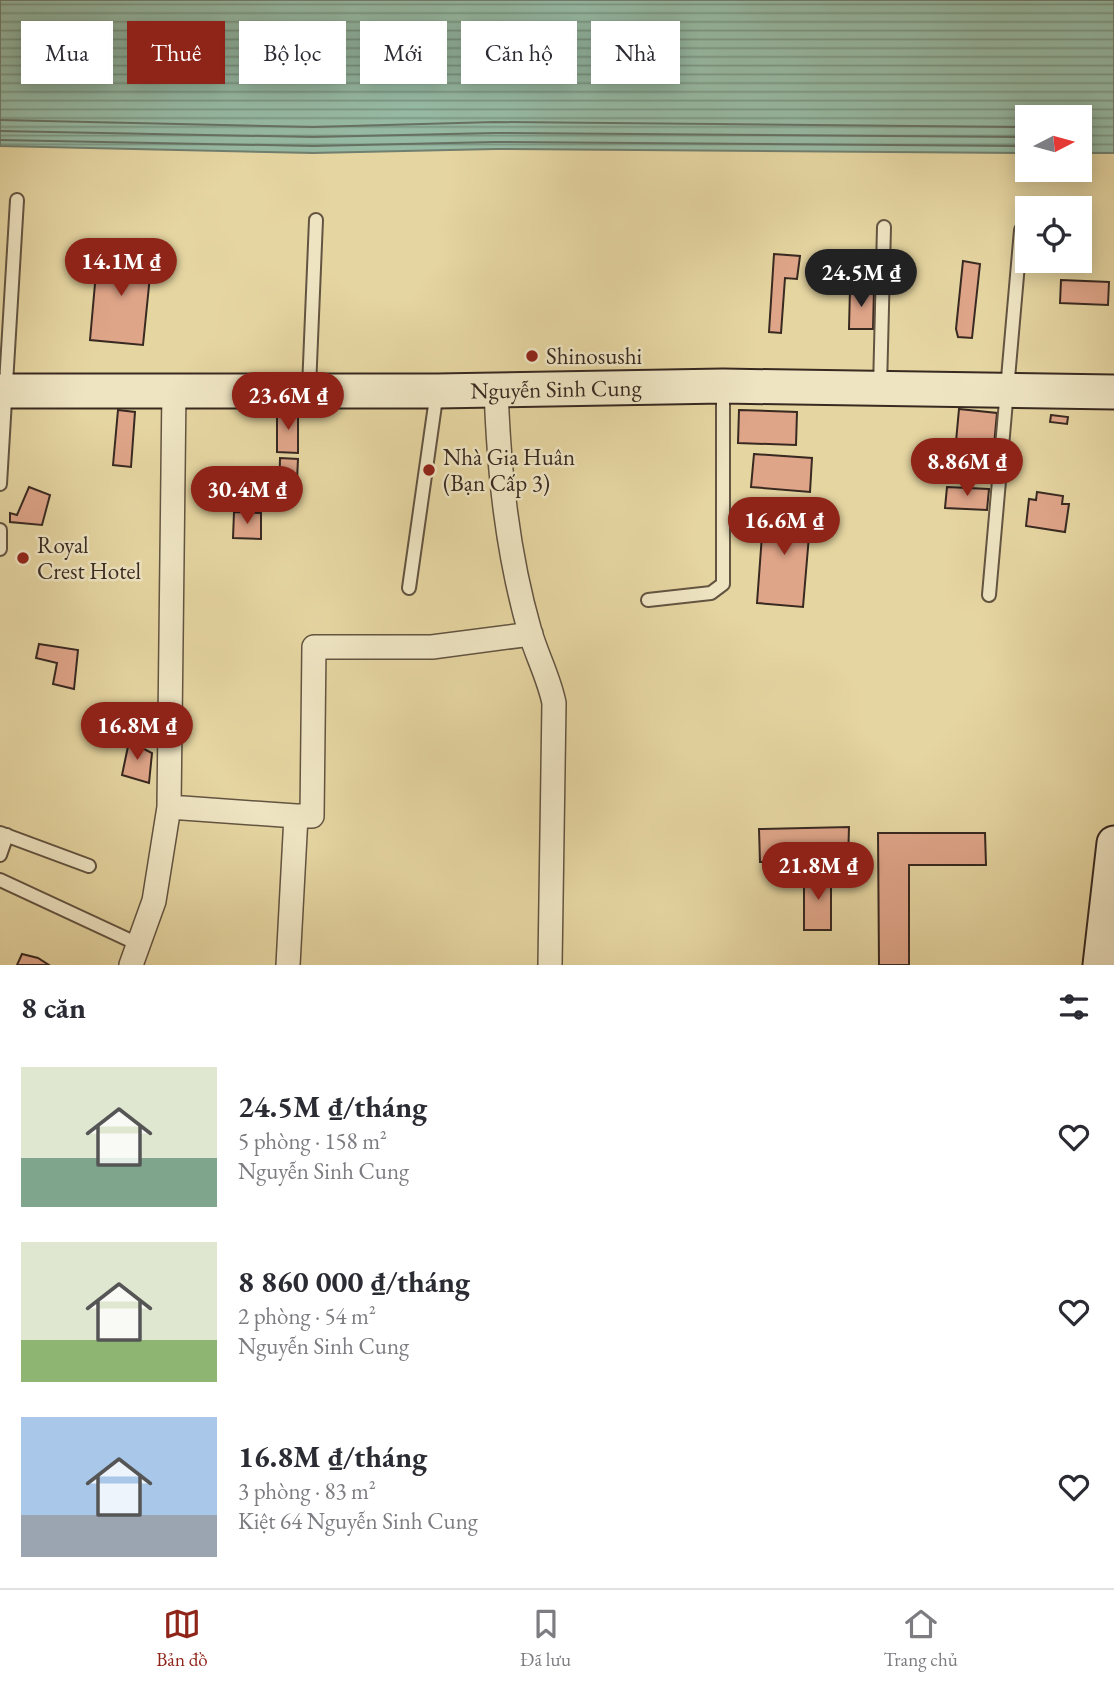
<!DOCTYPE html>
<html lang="vi">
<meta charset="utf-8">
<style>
body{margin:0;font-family:"EB Garamond",serif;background:#f7f7f7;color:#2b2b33;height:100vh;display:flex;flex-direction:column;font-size:26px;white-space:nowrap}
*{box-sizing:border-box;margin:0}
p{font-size:23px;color:#7c7c81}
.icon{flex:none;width:38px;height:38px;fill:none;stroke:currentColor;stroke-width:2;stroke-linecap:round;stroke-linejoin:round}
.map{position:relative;height:965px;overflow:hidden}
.side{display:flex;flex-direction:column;background:#fff;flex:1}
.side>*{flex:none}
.guide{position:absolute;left:21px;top:21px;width:700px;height:63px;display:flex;gap:14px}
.needle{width:46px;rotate:84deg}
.buttons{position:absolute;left:1015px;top:105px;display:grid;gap:14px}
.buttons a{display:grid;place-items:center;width:77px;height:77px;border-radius:0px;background:#fff;box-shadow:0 4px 18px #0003;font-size:35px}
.price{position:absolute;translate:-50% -60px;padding:0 16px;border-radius:24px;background:#8f2418;color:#fff;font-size:23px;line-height:46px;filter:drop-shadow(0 2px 4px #0008)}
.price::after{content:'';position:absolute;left:50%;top:42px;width:21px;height:16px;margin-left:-10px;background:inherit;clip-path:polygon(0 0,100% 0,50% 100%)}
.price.current{background:#222;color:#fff}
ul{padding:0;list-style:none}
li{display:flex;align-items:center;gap:21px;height:175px;padding:0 21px}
li span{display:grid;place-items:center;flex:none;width:196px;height:140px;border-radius:0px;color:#555}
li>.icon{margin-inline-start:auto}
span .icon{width:84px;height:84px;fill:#fffc;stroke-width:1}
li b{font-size:30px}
h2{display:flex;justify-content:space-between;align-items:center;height:84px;padding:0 21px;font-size:30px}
.tag{padding:0 24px;border-radius:0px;background:#fff;box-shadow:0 4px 18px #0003;font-size:24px;line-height:63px}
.tag.current{background:#8f2418;color:#fff}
.tab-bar{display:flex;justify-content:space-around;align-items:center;height:98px;border-top:2px solid #e1e1e2;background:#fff;font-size:19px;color:#7c7c81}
.tab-bar a{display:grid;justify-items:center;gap:4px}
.tab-bar .current{color:#8f2418}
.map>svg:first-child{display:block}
</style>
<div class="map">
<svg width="1114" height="965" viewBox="0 0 1114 965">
<defs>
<pattern id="water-rules" width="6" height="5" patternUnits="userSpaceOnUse" patternTransform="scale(1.75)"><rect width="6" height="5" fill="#96b9a3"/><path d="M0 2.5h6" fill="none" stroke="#7b9684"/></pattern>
</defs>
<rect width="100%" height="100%" fill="#e5d5a1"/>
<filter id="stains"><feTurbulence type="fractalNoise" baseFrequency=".00286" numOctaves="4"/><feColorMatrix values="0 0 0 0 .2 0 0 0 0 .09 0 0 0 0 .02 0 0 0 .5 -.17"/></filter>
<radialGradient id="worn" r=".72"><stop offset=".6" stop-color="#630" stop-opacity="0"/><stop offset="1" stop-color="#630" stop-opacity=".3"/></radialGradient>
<!-- water -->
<path fill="url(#water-rules)" stroke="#707f6f" stroke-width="2" d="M0,0H1114V153H1080V117H1027V153L495,149L313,153L0,146Z"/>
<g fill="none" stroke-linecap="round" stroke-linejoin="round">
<!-- shore -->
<path stroke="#677162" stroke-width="2" d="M0,120L313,127L495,122L1027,127
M0,131L313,137L495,133L1027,137
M0,140L313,146L495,142L1027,146"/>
</g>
<!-- building -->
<path fill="#dfa589" stroke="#382921" stroke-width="2" d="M98,250L152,256L143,345L90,340Z
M774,254L800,256L797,279L785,278L781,333L769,332Z
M963,261L980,264L972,338L958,337L956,329Z
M1061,280L1109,282L1108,305L1060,303Z
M850,288L874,289L873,329H849Z
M959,409L997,413L991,477L953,474Z
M118,410L135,412L131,467L113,465Z
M739,410L797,412L796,445L738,443Z
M277,411H298V453L277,452Z
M1051,415L1068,417L1067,424L1050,422Z
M754,454L812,458L810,492L751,487Z
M280,458L298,459L296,502H279Z
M29,487L50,495L42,525L10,522V513L17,515Z
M947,487L989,489L987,510L945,508Z
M1037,492L1063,496L1062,504H1069L1065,532L1026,526L1029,499L1036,500Z
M764,508L811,512L803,607L757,603Z
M234,512L261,513V539L233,538Z
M39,644L78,650L74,689L53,684L57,663L36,658Z
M130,737L142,740L140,747L152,753L149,783L122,775Z
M849,827L848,862H760L759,829Z
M878,833H985L986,865H909V965H879Z
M804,873H831V930H804Z
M22,954L38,958L49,965H17Z"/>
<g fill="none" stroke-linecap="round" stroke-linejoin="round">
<!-- lane casing -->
<g stroke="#635441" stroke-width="16">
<path id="lane" d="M309,388L316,220
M880,388L884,227
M0,484L17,200
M0,530V549
M409,588L437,391
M989,595L1021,230
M648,600L711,593L723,584V388
M0,833L89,866
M0,855L7,835
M0,880L140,945"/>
</g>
<!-- street casing -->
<g stroke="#635441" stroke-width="26">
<path id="street" d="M496,389C499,472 507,552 530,632C537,656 549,678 554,703L550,965
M169,807L296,816L288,965
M296,816H312L314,647H432L531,634
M131,965L154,901L169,807L174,389"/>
</g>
<!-- secondary casing -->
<g stroke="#382921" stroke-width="37">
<g id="secondary">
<path id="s1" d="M0,391H437L723,386L1114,392"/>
<path d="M1100,965L1114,843"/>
</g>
</g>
<!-- lane -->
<use href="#lane" stroke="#eee4c2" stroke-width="12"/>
<!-- street -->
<use href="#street" stroke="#eee4c2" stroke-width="23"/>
<!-- secondary -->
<use href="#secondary" stroke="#eee4c2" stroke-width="33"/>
</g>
<!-- markers -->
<g fill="#8f2418" stroke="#eee4c2" stroke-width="2.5">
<circle cx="532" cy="356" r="7"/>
<circle cx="429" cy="470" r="7"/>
<circle cx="23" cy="558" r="7"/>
</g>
<g text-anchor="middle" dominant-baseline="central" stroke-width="5" stroke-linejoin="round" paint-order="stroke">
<!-- poi labels -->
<g font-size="23" fill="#382921" stroke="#eee4c2" text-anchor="start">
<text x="546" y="356">Shinosushi</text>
<text x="443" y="457">Nhà Gia Huân<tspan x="443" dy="26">(Bạn Cấp 3)</tspan></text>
<text x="37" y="545">Royal<tspan x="37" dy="26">Crest Hotel</tspan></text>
</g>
<!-- street labels -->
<g font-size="23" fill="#382921" stroke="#eee4c2">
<text stroke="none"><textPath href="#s1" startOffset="556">Nguyễn Sinh Cung</textPath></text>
</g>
</g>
<rect width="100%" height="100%" filter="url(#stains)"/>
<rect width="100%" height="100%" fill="url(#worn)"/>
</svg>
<div class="buttons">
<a><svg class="needle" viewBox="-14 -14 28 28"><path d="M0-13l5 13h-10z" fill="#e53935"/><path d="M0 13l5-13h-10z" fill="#7c7c81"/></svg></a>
<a><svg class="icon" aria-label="locate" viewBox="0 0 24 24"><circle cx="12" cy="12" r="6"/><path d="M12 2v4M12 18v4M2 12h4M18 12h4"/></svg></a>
</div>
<b class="price" style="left:121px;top:298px">14.1M ₫</b>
<b class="price current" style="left:861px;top:309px">24.5M ₫</b>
<b class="price" style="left:288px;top:432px">23.6M ₫</b>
<b class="price" style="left:967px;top:498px">8.86M ₫</b>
<b class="price" style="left:247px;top:526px">30.4M ₫</b>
<b class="price" style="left:784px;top:557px">16.6M ₫</b>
<b class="price" style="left:137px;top:762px">16.8M ₫</b>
<b class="price" style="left:818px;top:902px">21.8M ₫</b>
<div class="guide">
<a class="tag">Mua</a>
<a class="tag current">Thuê</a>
<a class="tag">Bộ lọc</a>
<a class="tag">Mới</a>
<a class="tag">Căn hộ</a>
<a class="tag">Nhà</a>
</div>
</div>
<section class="side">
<h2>8 căn<svg class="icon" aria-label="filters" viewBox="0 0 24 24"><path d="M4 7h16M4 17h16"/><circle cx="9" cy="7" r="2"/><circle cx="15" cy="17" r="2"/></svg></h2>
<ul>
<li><span style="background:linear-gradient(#dfe7d0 65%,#7fa58c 0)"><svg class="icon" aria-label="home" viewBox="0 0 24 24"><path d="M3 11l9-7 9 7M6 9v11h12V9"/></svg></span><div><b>24.5M ₫/tháng</b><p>5 phòng · 158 m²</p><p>Nguyễn Sinh Cung</p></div><svg class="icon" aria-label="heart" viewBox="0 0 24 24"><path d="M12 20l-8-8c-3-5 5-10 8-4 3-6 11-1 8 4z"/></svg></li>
<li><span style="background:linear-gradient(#dfe7d0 70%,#8fb573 0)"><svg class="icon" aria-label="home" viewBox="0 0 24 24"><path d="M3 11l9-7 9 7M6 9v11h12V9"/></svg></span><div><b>8 860 000 ₫/tháng</b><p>2 phòng · 54 m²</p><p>Nguyễn Sinh Cung</p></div><svg class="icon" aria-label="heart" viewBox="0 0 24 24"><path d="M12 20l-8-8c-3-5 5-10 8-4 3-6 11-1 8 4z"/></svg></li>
<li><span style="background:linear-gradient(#a9c7e8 70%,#9aa5b1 0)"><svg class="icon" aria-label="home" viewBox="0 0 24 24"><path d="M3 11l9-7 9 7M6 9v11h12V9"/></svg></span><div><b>16.8M ₫/tháng</b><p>3 phòng · 83 m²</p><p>Kiệt 64 Nguyễn Sinh Cung</p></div><svg class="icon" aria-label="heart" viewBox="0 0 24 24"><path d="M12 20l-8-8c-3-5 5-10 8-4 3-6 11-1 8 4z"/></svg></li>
</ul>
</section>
<nav class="tab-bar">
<a class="current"><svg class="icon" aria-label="map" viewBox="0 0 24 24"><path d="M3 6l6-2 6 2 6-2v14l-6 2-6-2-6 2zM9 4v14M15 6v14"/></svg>Bản đồ</a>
<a><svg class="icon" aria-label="saved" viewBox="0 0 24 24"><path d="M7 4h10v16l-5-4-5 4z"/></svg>Đã lưu</a>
<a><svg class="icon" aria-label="home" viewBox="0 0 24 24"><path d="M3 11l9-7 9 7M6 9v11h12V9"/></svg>Trang chủ</a>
</nav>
